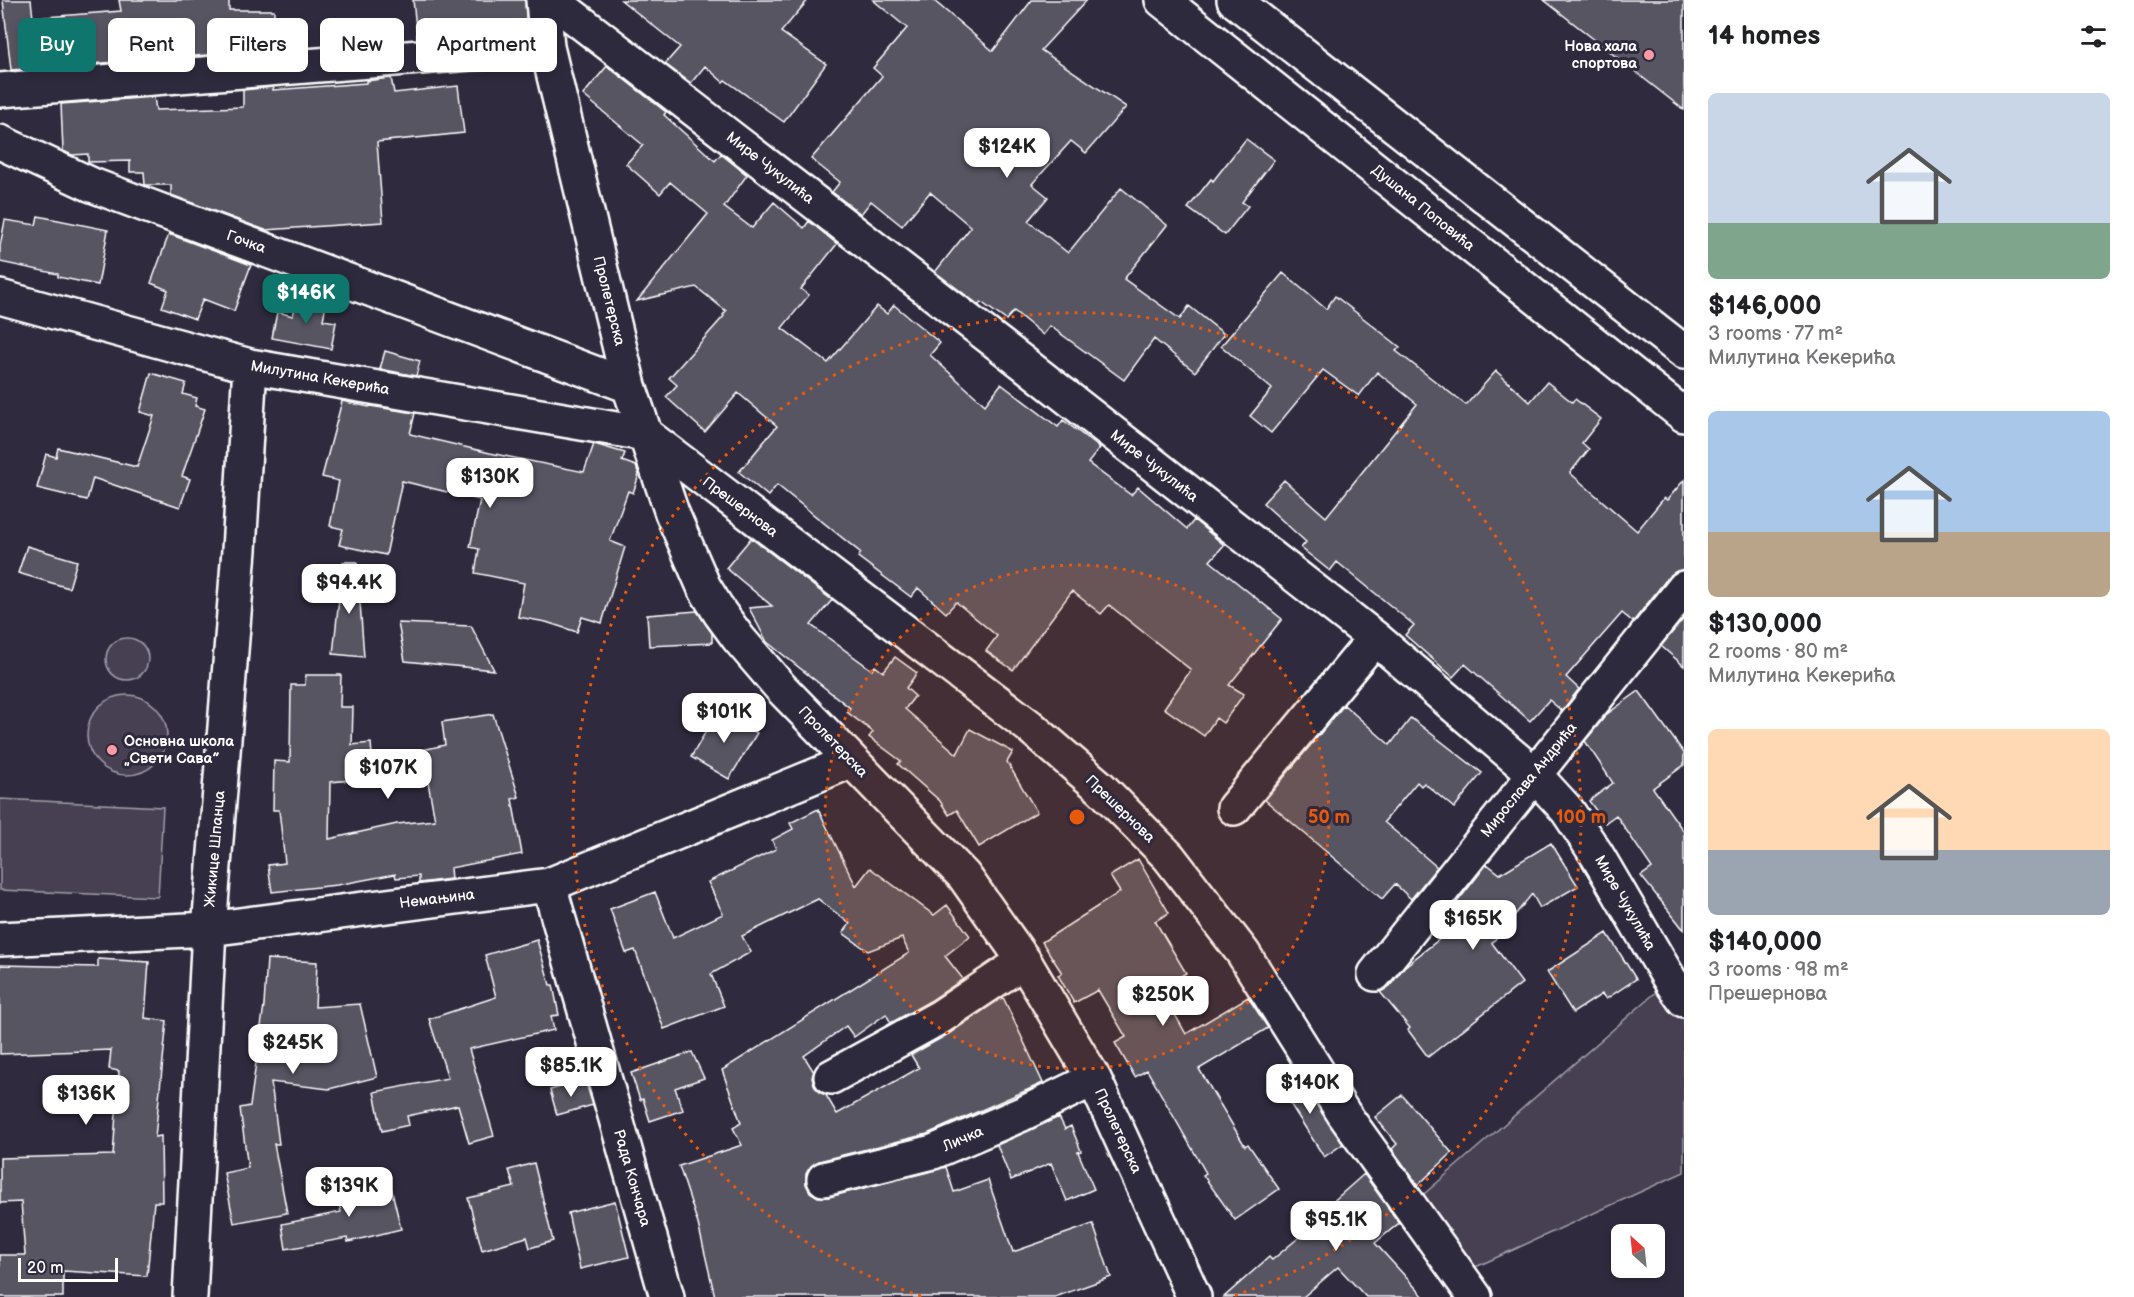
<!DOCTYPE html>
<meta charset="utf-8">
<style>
body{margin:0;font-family:"Balsamiq Sans",sans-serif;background:#f6f6f6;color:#202124;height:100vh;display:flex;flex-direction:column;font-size:22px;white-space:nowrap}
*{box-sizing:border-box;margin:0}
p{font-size:20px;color:#757577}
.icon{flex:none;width:33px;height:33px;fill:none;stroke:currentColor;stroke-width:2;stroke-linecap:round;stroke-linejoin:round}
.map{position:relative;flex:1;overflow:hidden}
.sheet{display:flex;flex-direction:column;background:#fff;width:450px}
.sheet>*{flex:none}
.guide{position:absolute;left:18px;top:18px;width:570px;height:54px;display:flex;gap:12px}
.needle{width:39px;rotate:333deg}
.buttons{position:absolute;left:1611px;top:1224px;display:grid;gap:12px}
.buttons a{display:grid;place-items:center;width:54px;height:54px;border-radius:9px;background:#fff;box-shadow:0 3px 9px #0003;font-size:30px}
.scale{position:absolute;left:18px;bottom:15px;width:100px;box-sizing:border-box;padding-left:6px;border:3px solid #fff;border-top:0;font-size:16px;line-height:21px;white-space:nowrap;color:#fff;-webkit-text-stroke:4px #2f2a3d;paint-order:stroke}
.price{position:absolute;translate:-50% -51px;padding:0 14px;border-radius:12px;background:#fff;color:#222;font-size:20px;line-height:39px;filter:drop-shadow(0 2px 3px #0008)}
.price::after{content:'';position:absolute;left:50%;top:36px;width:18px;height:14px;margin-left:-9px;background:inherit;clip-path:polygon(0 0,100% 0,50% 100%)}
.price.on{background:#0f766e;color:#fff}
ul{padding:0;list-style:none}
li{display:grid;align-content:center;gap:12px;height:318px;padding:0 24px}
li span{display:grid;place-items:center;height:186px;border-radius:9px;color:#555}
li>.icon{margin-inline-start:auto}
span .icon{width:108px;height:108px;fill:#fffc;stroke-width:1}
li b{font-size:26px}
h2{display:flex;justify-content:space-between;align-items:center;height:72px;padding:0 24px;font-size:26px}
.tag{padding:0 21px;border-radius:9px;background:#fff;box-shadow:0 3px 9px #0003;font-size:21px;line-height:54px}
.tag.on{background:#0f766e;color:#fff}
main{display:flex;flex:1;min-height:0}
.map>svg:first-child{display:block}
</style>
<main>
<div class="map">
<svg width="1684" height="1297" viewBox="0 0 1684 1297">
<rect width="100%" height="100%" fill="#2f2a3d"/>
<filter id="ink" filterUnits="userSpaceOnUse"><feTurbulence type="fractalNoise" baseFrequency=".0167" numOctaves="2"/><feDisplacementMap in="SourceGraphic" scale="12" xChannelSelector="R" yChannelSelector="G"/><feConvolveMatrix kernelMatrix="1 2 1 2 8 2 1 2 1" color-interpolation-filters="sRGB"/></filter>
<g filter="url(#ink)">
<!-- green -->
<path fill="#464152" stroke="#a2a0a8" stroke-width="1.5" d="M106 659a21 21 0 1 1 42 0a21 21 0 1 1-42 0Z
M87 735a40 40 0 1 1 80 0a40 40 0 1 1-80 0Z
M0,799L163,807L158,897L0,890Z
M1670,980L1684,1000V1172L1458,1275L1409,1207Z"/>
<!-- building -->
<path fill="#595564" stroke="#fff" stroke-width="1.5" d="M3,0H31L33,18L121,11L119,0H229V10H274V50L11,70Z
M413,0H525L527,30L481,33L480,30L417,37Z
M621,0H808L781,32L826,64L784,122L725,80L723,82L705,66L691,83L665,64L680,47Z
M873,0H933L993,51L1032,0H1087L1041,50L1126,107L1086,153L1071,141L1032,184L1048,197L1028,221L1068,253L1121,188L1167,225L1124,279L1180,319L1189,306L1224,334L1195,372L1154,339L1124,380L1050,326L1043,335L1014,311L1006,320L981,302L979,305L935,272L971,227L930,192L902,226L871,201L861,214L832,192L840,182L811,159L882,76L873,68L907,28Z
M1544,0H1684V110Z
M607,66L666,112L664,115L715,161L721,154L747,175L724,207L752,228L774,202L804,228L809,221L837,244L801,289L809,295L782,328L828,363L877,306L887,314L894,305L940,343L930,355L985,405L1001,384L1058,427L1063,420L1100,448L1088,463L1131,495L1138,487L1187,529L1194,520L1224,545L1210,561L1282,619L1229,685L1244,694L1223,723L1216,718L1204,736L1164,708L1191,670L1109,605L1101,614L1072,591L1013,670L986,651L997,636L956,602L946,613L918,588L911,597L858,557L861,553L777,485L768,496L739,472L777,426L738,393L705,432L666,397L677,385L669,378L724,316L723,315L726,311L696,287L637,301L708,214L670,182L660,194L626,164L643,145L583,95Z
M391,78L394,93L458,86L464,133L377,142L383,222L265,230L171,195V185H145L144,172H130V161L88,162V154L72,155L63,151L61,104L154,97L156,110L243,107V90L273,87V90L366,83V81Z
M1246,139L1274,160L1242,202L1248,206L1225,235L1188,208L1211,179L1213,181Z
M38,216L108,230L98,285L58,277V274L0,262V246L5,220L36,225Z
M169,234L251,265L234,311L203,299L195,319L162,307L168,290L151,283Z
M1283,273L1326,309L1335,296L1400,347L1396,351L1466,405L1496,371L1530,402L1547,382L1572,402L1575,399L1601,419L1582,443L1589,449L1570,473L1637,531L1664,498L1667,500L1684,480V570L1677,571L1669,576L1633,622L1622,613L1566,677L1579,689L1562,711L1549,700L1530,721L1465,664L1453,677L1405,635L1414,625L1337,562L1330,571L1301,548L1306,542L1263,503L1284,480L1326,517L1417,404L1377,372L1359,396L1323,370L1271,433L1250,416L1272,389L1221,346Z
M297,298L326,304L323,320L336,322L331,349L272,338L277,312L293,316Z
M385,351L420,361L416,376L380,369Z
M151,373L186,383L183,394L197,398L195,406L205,409L182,476L190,479L180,507L93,478L87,500L37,488L46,454L56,457L58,448L137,467L154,416L140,412Z
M342,401L369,407L370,406L415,413L410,434L490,453L584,472L594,444L625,453L622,461L636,466L639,475L633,493L628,491L610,541L625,547L602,623L582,617L577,632L546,622L518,617L524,583L475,573L479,549L470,547L480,500L402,481L386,555L339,545L343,529L330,526L339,481L322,477Z
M751,538L832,600L811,625L872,670L875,666L883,672L895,657L917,673L906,688L915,696L905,709L957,754L970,729L1013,752L1007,762L1037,812L979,847L957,810L949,815L940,801L898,764L901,761L869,737L873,732L847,712L850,708L767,642L749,608L772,606L726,568Z
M27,546L77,561L69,588L18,573Z
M343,562H357L364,657L333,654Z
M697,611L712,633V643L649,646L647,615Z
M1684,618V666L1661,646Z
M398,623L471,626L494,670L405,661Z
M306,675H341L340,707H353L352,745L371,743L374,778L330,782L329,839L397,824L435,820L422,750L445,745L442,722L493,714L519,797L512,799L522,854L450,868L451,879L419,883V876L396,878L395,874L337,885L272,892L268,865L285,863L279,810H273L274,761L290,762L291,685H305Z
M1639,691L1684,753V765L1653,788L1684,832V930L1641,876L1652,868L1616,815L1605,823L1589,801L1613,783L1585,741L1607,714Z
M1344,705L1390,745L1411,718L1482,773L1454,808L1424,783L1421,786L1417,782L1384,822L1437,867L1411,899L1395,884L1382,899L1265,800Z
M719,709L757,733L729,779L691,757Z
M818,809L856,886L870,868L934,915L947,905L970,936L945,956L963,979L930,1001L891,1023L886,1014L854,1037L846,1026L804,1056L814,1072L812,1077L815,1087L821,1093L826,1095L837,1114L919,1068L911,1055L950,1033L1003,997L1043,1083L927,1134L819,1161L811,1166L806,1174V1184L810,1192L818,1197H829L946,1167L954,1192L988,1180L1013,1252L1093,1224L1111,1277L1055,1297H715L698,1224L679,1166L742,1145L733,1128L741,1123L722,1070L909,953L902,938L868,951L843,933L850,924L818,899L742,936L751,952L711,974L724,1006L664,1029L635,950L626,953L610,909L655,892L673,938L723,914L708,882L776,849L772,840L793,829L790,823Z
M1551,843L1578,886L1540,908L1532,894L1492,943L1522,983L1428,1057L1408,1030L1410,1028L1380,992L1390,986L1404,967L1442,937L1436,929L1487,864L1500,874Z
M1138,859L1169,913L1155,921L1186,973L1160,988L1186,1034L1248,997L1268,1028L1199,1069L1245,1146L1248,1144L1279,1189L1235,1220L1203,1175L1206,1173L1147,1070L1135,1077L1115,1043L1126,1037L1098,990L1074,1003L1058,975L1062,973L1042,942L1120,892L1110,876Z
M1607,933L1636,979L1606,999L1602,994L1573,1013L1547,972Z
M537,940L550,985H553L559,1015L551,1016L554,1030L469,1049L494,1136L469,1143L458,1105L407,1116L409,1125L382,1131L374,1092L448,1078L429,1019L496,997L485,955Z
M98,959L149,962L145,1018L167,1021L155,1137L161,1136L162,1202H154L147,1276L63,1271V1297H0V1255H25L21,1202L0,1203V1158L113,1155L119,1071L109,1069L111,1050L0,1054V965L98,967Z
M267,959L317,962L315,1007L360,1004L377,1077L329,1089L271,1082L279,1144H274L287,1213L234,1223L224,1173L248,1168L240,1108L250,1106L264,1005Z
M692,1052L704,1078L675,1088L683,1110L650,1121L643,1099L640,1100L631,1073Z
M1295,1072L1343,1144L1324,1157L1277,1083Z
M585,1080L593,1105L557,1115L550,1090Z
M1402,1095L1452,1153L1418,1185L1392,1149L1397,1144L1375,1117Z
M1059,1117L1065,1129L1071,1126L1081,1151L1078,1152L1094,1189L1067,1201L1051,1163L1011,1180L997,1145Z
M534,1163L553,1241L530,1248L527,1237L482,1250L468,1198L514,1187L509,1170Z
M1364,1174L1399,1223L1375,1243L1424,1297H1366L1338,1267L1303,1297H1224L1269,1257L1272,1260L1315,1224L1312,1220Z
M389,1179L401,1229L348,1242L347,1238L286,1249L282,1224L341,1212L336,1191Z
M615,1201L629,1257L580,1269L568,1213Z"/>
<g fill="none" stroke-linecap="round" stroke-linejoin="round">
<!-- street casing -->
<g stroke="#fff" stroke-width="38">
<path id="street" d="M543,0L547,47L629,386L672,513L704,587L720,613L739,639L781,688L964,876L1024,961L1094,1079L1194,1297
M552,0L1022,362L1375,638L1534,774L1567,810L1597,855L1670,980L1684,1000
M0,90L547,47
M0,142L92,185L629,386
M0,297L250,366L645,434L1029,726L1101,788L1169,857L1243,953L1344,1114L1475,1297
M1234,808L1375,638
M549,885L667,1297
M0,939L209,929L549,885L851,761
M1375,974L1684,588
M831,1077L940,1017L1024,961
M824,1179L933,1152L1022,1114L1094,1079
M190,1297L209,929L239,550L250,366"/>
</g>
<!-- secondary casing -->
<g stroke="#fff" stroke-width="38">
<path id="secondary" d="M1162,0L1684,415
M1234,0L1684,352"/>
</g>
<!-- street -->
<use href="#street" stroke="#2f2a3d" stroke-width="33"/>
<!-- secondary -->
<use href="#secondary" stroke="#2f2a3d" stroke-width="33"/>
</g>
</g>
<!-- distance rings -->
<circle cx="1077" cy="817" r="252" fill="#e8590c" fill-opacity=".12"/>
<g fill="none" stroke="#e8590c" stroke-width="3" stroke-dasharray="3 6">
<circle cx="1077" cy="817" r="252"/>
<path d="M921 1296A504 504 0 1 1 1233 1296"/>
</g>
<!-- markers -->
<g fill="#ff9aa2" stroke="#2f2a3d" stroke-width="2">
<circle cx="1649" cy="55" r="6"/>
<circle cx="112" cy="750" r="6"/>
</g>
<g text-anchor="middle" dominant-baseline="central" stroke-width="6" stroke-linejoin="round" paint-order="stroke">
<!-- poi labels -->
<g font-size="15" font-weight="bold" fill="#fff" stroke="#2f2a3d" text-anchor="end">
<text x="1637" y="46">Нова хала<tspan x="1637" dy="17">спортова</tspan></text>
<text x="124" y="741" text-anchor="start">Основна школа<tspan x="124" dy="17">„Свети Сава”</tspan></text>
</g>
<!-- street labels -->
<g font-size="15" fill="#fff" stroke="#2f2a3d">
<text transform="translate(770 168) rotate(38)">Мире Чукулића</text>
<text transform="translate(1423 208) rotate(39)">Душана Поповића</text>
<text transform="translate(246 242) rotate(20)">Гочка</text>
<text transform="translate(609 301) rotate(76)">Пролетерска</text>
<text transform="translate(320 378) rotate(10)">Милутина Кекерића</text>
<text transform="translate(1154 466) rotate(38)">Мире Чукулића</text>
<text transform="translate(740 507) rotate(37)">Прешернова</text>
<text transform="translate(833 742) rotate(46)">Пролетерска</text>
<text transform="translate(1529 780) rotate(-51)">Мирослава Андрића</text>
<text transform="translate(1120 809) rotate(44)">Прешернова</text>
<text transform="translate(215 849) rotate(-85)">Жикице Шпанца</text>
<text transform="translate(437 899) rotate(-7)">Немањина</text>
<text transform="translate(1625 903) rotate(60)">Мире Чукулића</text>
<text transform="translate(1118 1131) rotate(65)">Пролетерска</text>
<text transform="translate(963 1139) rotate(-23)">Личка</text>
<text transform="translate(632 1178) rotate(74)">Рада Кончара</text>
</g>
</g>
<circle cx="1077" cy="817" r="9" fill="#e8590c" stroke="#2f2a3d" stroke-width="3"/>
<g font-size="18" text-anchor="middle" font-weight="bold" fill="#e8590c" stroke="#2f2a3d" stroke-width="6" stroke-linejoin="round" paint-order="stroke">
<text x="1329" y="823">50 m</text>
<text x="1581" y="823">100 m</text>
</g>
</svg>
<div class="buttons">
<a><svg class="needle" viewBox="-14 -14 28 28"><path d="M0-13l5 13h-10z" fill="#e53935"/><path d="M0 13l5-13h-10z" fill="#757577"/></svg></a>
</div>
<div class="scale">20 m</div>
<b class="price" style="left:1007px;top:179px">$124K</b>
<b class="price on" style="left:306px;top:325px">$146K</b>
<b class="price" style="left:490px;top:509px">$130K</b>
<b class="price" style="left:349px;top:615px">$94.4K</b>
<b class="price" style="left:724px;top:744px">$101K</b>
<b class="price" style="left:388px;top:800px">$107K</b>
<b class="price" style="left:1473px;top:951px">$165K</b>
<b class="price" style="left:1163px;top:1027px">$250K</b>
<b class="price" style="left:293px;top:1075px">$245K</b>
<b class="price" style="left:571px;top:1098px">$85.1K</b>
<b class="price" style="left:1310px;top:1115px">$140K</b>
<b class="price" style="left:86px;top:1126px">$136K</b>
<b class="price" style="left:349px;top:1218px">$139K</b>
<b class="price" style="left:1336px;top:1252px">$95.1K</b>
<div class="guide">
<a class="tag on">Buy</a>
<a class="tag">Rent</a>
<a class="tag">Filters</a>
<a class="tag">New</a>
<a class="tag">Apartment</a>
</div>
</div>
<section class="sheet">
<h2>14 homes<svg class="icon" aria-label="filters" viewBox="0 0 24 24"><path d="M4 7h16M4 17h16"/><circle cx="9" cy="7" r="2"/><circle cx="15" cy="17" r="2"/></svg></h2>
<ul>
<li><span style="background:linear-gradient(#c9d6e8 70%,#7fa58c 0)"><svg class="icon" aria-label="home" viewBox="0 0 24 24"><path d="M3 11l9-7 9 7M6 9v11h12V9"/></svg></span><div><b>$146,000</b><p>3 rooms · 77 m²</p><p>Милутина Кекерића</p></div></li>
<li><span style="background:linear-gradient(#a9c7e8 65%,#b9a48a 0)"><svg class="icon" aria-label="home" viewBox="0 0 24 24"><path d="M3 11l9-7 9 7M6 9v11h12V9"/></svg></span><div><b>$130,000</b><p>2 rooms · 80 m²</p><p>Милутина Кекерића</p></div></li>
<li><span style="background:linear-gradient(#ffd9b3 65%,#9aa5b1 0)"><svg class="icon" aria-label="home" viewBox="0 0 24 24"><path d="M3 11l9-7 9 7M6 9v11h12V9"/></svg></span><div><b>$140,000</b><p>3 rooms · 98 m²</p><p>Прешернова</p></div></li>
</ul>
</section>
</main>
